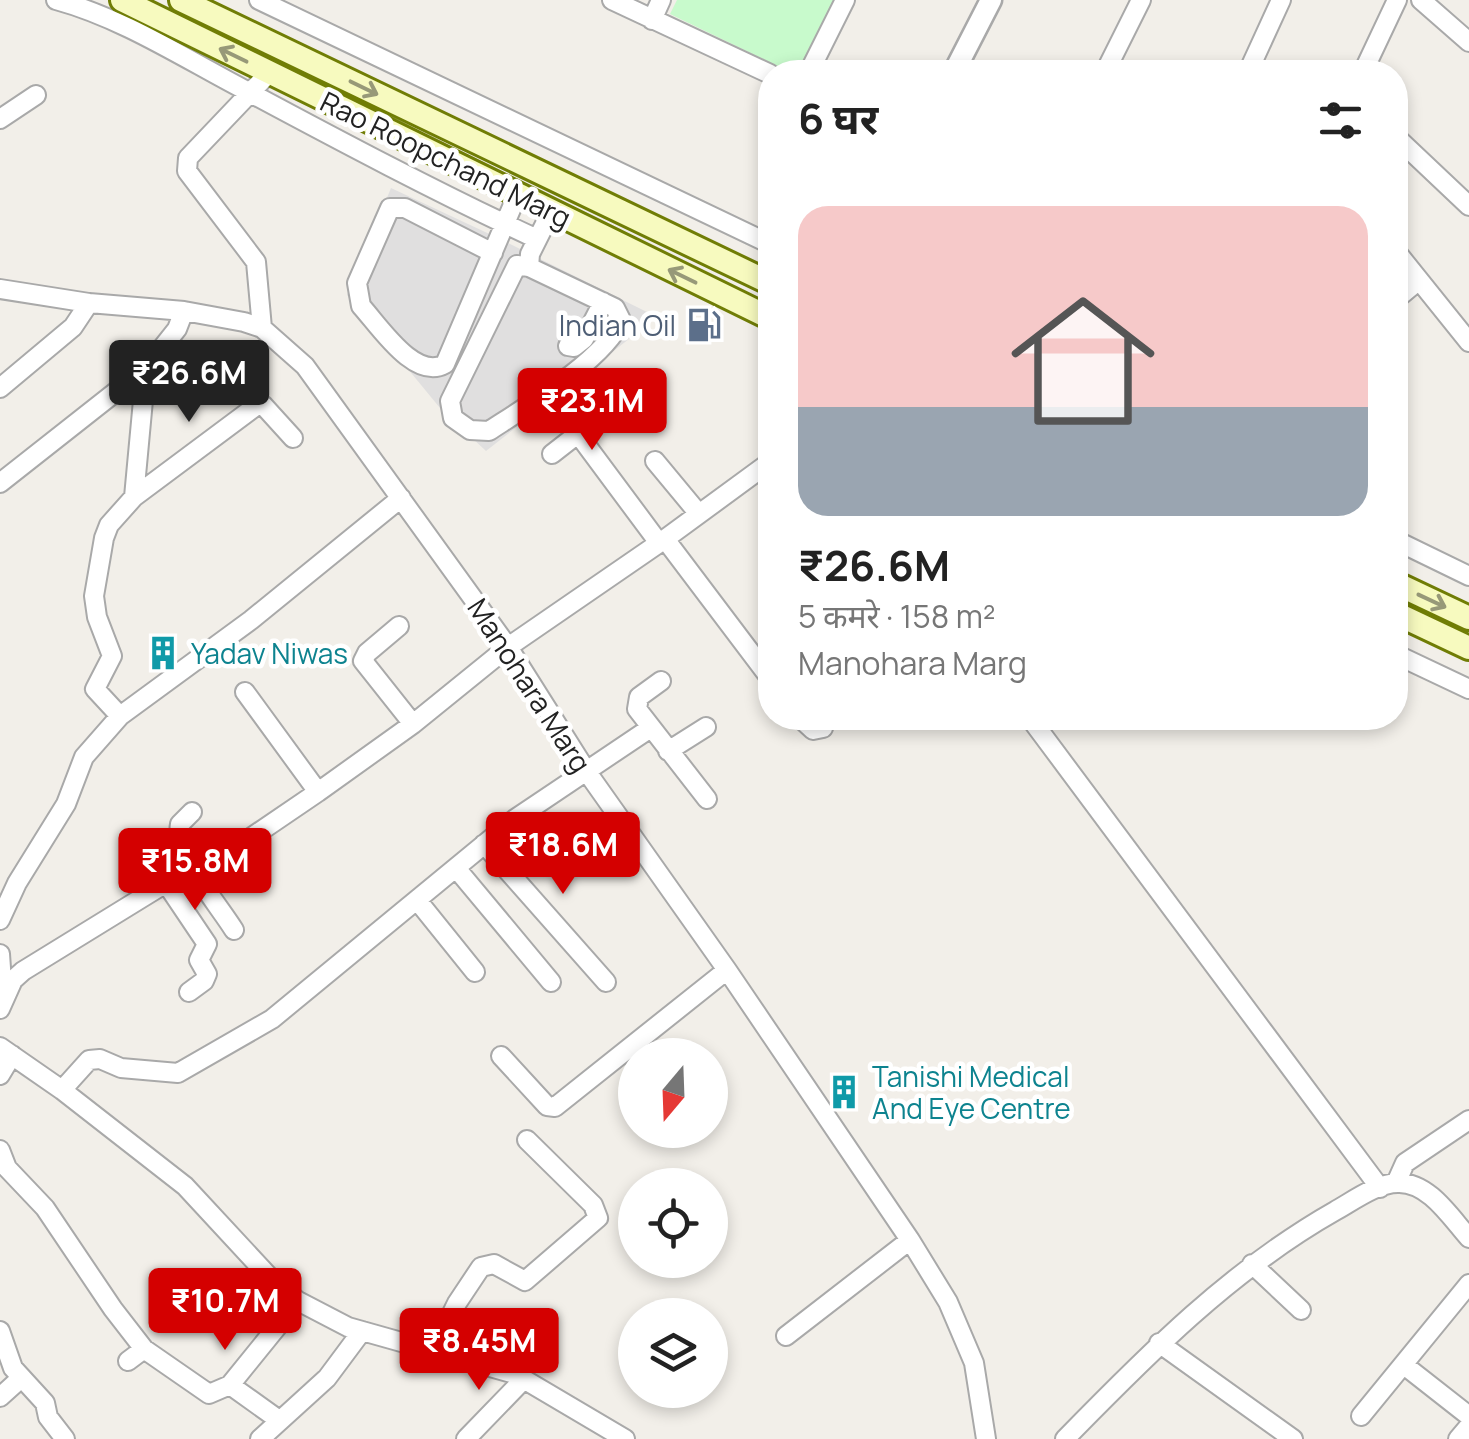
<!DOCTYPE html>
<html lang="hi">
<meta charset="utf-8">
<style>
body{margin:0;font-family:Manrope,"Noto Sans Devanagari",sans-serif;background:#f6f6f6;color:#222;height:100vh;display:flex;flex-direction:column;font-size:38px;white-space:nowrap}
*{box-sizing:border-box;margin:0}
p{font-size:32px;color:#767676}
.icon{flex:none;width:55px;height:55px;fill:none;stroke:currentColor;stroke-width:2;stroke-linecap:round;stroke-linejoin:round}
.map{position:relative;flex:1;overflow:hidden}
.details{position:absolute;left:758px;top:60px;width:650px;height:670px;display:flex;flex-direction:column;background:#fff;border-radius:40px;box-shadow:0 5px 15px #0003}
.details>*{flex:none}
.needle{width:65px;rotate:199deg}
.controls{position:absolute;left:618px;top:1038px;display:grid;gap:20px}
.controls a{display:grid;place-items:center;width:110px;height:110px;border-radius:50%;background:#fff;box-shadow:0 5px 15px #0003;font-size:50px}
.price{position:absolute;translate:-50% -85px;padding:0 22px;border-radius:10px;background:#d40000;color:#fff;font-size:32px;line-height:65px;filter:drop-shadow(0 2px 5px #0008)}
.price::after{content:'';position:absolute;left:50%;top:60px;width:30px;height:22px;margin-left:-15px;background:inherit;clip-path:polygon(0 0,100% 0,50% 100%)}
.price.current{background:#222;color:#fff}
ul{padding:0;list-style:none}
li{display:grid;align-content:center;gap:20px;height:530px;padding:0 40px}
li span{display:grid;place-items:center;height:310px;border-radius:30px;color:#555}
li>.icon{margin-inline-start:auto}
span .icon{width:180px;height:180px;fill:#fffc;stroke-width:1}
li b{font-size:42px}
h2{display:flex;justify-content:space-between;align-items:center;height:120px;padding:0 40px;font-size:42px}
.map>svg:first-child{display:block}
</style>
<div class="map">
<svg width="1469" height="1439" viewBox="0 0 1469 1439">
<rect width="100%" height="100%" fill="#f2efe9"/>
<!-- residential -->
<path fill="#e0dfdf" d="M391,188L498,238L657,317L486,451L440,408L347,295Z"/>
<!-- park -->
<path fill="#c8facc" d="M677,0H836L800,72H790L670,14Z"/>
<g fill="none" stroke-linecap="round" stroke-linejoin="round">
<!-- minor casing -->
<g stroke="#a9a9a9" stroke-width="22">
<path id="minor" d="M56,0C122,18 182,57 243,89C340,141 438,193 537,239
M259,0L770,244
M612,0L770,74
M1421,0L1469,42
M652,20L661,0
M809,72L845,0
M1105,72L1141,0
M1248,72L1281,0
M1363,72L1397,0
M0,119L36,95
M1395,136L1469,206
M1395,250L1469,342
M493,253L405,208H390L357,283L361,306C380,327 415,381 445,364L518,193
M529,267L517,265L450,401L453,418L470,430L489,431C524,408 607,358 621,320L615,308L529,267L530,254L552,210
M0,289L89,303L184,311L244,322L262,328L305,366L508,647L587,772L727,970L910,1240L948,1302L974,1363L986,1439
M1395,300L1419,280
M262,328L256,262L187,171L188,158L269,73
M568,346L574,347L584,339L603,302
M0,388L73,327L89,303
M578,434L659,543
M552,454L602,415
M655,461L699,514
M0,483L146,368
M134,497L146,368L177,329L184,311
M665,539L770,678
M1395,540L1469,576
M399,626L367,653L363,661L413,724
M1395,654L1469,689
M661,681L639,697L637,709L707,799
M245,692L318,792
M120,716L251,620L401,498
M800,718L813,730L823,728
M1030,718L1380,1188
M668,751L706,727
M192,812L180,824C174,854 218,904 234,930
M484,844L606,982
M456,868L551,982
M166,883L207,944L199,960L207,974L204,981L189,992
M417,900L475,972
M0,920L17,883L66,804L84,757L120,716L95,689L112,656L97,617L94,596L104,538L109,525L134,497L256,406L263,405L293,438
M0,954L3,997
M0,1009L13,980L23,971L166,883L243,843L318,792L413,724L508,647L665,539L770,462
M0,1047L62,1090L185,1186L274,1282L298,1301L348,1327L515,1374L625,1439
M501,1056L547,1106L555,1107L727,970
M0,1075L12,1055
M62,1090L89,1060L100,1059L121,1068L178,1073L272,1019L515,819L649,729
M0,1150L7,1168L45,1208L113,1309L144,1349L209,1394L230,1385L298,1301
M1396,1183L1405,1163L1469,1120
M1252,1264L1301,1310
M0,1331L13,1368L45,1403L48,1417L65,1439
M786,1336L910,1240
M1159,1343L1293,1439
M434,1350L457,1303L481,1267L494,1264L525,1281L598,1218L593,1205L527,1140
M128,1361L144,1349
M1404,1365L1469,1416
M230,1385L279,1420
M0,1397L20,1379
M1361,1416L1469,1284
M260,1439L327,1378L362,1331
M466,1439L524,1379
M1065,1439C1148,1354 1231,1270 1335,1211C1353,1201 1377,1183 1398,1183C1429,1182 1451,1218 1469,1238
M1458,1439L1469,1426"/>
</g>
<!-- tertiary casing -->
<g stroke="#a9a9a9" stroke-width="25">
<path id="tertiary" d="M954,72L991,0"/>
</g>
<!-- secondary casing -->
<g stroke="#707d05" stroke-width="28">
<path id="secondary" d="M122,0L770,318
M181,0L770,283
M1395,583L1469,618
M1395,613L1469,648"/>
</g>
<!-- minor -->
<use href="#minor" stroke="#fff" stroke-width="18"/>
<!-- tertiary -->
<use href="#tertiary" stroke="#fff" stroke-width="20"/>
<!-- secondary -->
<use href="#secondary" stroke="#f7fabf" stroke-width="22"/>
</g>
<!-- one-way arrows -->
<defs><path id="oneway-shaft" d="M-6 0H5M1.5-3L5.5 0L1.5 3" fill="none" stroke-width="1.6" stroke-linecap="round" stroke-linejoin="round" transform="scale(2.5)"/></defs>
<g stroke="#979978">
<use href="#oneway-shaft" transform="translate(233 55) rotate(-154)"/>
<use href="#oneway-shaft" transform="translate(364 88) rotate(26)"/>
<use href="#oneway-shaft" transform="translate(682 276) rotate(-154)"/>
<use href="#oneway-shaft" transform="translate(1432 601) rotate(25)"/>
</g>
<!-- icons -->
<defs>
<g id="fuel-bare" transform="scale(2.7)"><path d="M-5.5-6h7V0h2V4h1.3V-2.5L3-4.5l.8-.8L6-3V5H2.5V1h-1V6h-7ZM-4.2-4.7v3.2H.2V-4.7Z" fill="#5c6f8a" stroke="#fff" stroke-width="2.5" paint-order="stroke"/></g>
<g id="building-bare" transform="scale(2.7)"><path d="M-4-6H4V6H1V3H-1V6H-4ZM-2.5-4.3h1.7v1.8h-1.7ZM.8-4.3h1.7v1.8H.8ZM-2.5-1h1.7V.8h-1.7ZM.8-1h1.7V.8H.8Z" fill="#0f9aa8" stroke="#fff" stroke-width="2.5" paint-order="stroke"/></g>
</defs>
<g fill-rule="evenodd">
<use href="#fuel-bare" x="704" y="325"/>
<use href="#building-bare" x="163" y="653"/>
<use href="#building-bare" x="844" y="1092"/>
</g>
<g text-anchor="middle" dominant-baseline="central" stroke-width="9" stroke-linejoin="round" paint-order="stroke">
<!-- street labels -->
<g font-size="28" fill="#222" stroke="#fff">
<text transform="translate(446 159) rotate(26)">Rao Roopchand Marg</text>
<text transform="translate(530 685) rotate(57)">Manohara Marg</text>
</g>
<!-- service labels -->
<g font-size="28" fill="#4e5e75" stroke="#fff" text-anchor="end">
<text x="676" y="325">Indian Oil</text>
</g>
<!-- culture labels -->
<g font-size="28" fill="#0d838f" stroke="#fff" text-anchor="start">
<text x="191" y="653">Yadav Niwas</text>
<text x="872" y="1076">Tanishi Medical<tspan x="872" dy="32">And Eye Centre</tspan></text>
</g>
</g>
</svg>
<div class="controls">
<a><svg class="needle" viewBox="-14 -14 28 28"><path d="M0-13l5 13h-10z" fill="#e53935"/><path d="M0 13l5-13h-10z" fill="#767676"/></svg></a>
<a><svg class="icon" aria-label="locate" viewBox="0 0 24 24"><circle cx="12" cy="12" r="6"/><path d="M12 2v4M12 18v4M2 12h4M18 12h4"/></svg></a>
<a><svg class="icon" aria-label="layers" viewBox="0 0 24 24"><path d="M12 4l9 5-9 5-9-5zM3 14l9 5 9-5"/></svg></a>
</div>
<b class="price current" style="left:189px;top:425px">₹26.6M</b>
<b class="price" style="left:592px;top:453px">₹23.1M</b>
<b class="price" style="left:563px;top:897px">₹18.6M</b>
<b class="price" style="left:195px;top:913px">₹15.8M</b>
<b class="price" style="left:225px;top:1353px">₹10.7M</b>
<b class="price" style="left:479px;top:1393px">₹8.45M</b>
<section class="details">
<h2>6 घर<svg class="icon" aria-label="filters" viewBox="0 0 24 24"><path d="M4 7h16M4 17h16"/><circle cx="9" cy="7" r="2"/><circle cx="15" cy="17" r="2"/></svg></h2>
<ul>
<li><span style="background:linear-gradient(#f6c9c9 65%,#9aa5b1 0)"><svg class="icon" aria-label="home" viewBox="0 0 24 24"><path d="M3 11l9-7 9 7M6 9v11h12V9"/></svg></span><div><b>₹26.6M</b><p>5 कमरे · 158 m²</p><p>Manohara Marg</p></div></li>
</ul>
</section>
</div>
